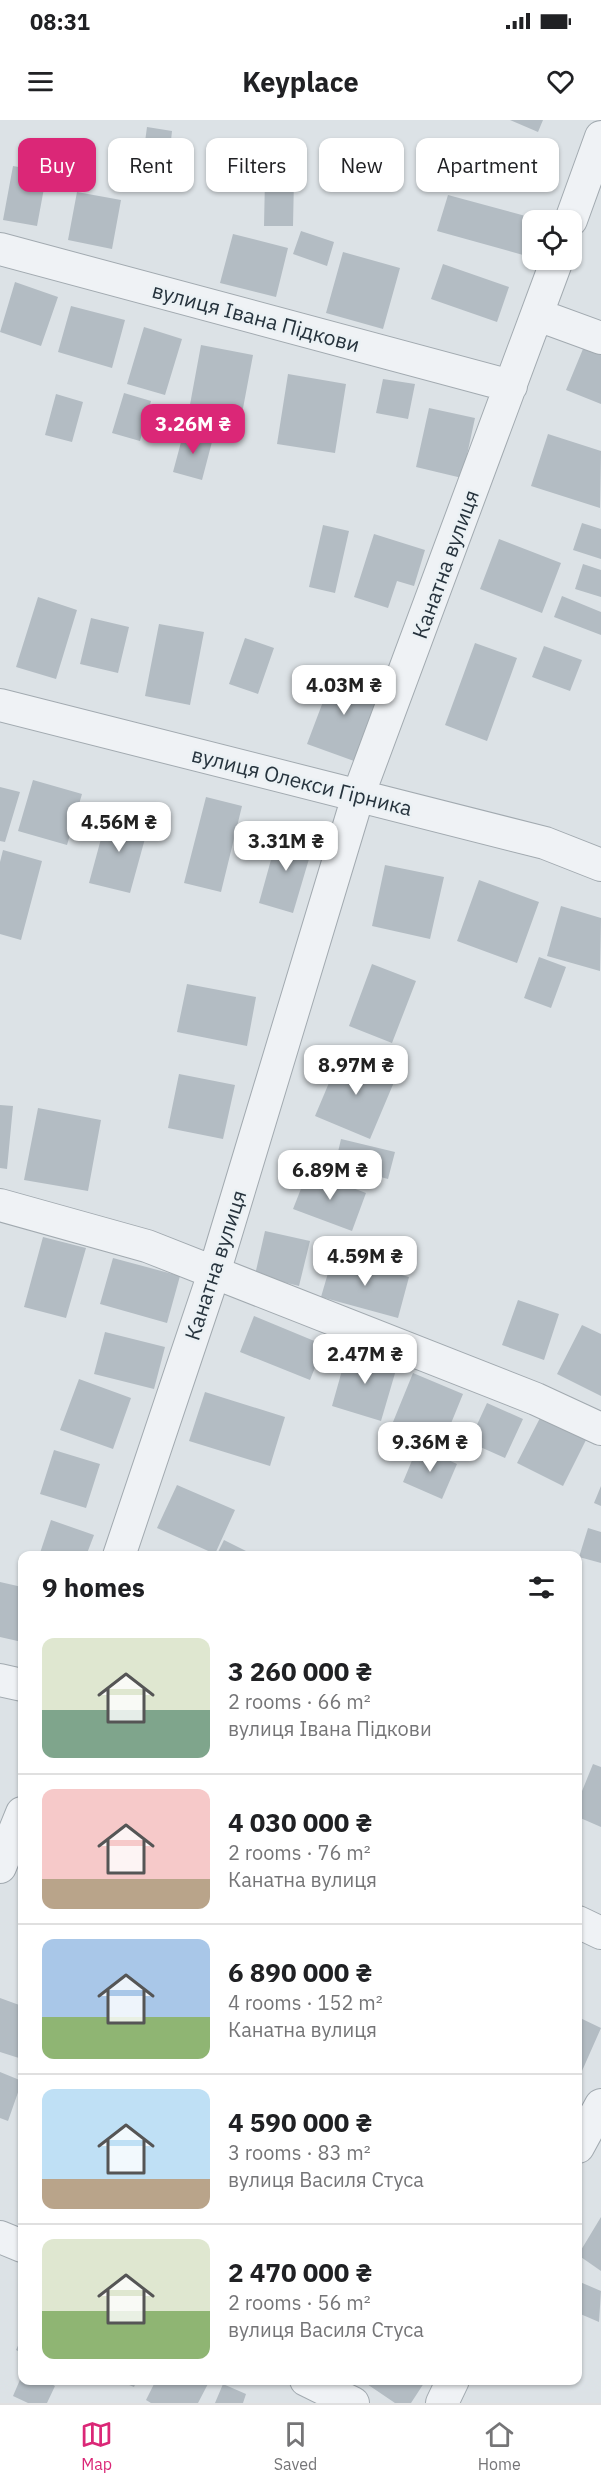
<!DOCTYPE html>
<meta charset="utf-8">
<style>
body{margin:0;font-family:"IBM Plex Sans",sans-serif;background:#f2f2f2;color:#202124;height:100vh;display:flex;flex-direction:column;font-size:22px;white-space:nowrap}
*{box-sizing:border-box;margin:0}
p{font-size:20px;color:#757577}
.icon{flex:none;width:33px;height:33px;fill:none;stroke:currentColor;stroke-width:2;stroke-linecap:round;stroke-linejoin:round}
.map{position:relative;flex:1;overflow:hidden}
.panel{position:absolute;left:18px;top:1431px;width:564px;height:834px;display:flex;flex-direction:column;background:#fff;border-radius:12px;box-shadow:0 2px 4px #0004}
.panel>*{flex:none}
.guide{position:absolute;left:18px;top:18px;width:566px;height:54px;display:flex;gap:12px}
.tools{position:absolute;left:522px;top:90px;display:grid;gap:12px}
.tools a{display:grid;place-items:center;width:60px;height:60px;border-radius:12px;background:#fff;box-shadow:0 2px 4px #0004;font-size:30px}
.price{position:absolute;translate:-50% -51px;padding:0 14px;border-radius:12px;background:#fff;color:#222;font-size:20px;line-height:39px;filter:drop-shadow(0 2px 3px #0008)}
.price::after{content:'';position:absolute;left:50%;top:36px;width:18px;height:14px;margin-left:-9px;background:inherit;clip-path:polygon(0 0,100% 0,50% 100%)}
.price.active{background:#db2777;color:#fff}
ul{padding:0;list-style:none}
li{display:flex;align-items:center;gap:18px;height:150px;padding:0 24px}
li+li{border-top:2px solid #e0e0e0}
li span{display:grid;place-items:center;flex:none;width:168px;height:120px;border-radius:12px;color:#555}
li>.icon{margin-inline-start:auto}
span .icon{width:72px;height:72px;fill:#fffc;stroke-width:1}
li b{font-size:26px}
h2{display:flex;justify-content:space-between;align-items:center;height:72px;padding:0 24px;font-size:26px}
.pill{padding:0 21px;border-radius:12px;background:#fff;box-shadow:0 2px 4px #0004;font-size:21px;line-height:54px}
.pill.active{background:#db2777;color:#fff}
.status{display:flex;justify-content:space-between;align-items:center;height:42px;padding:0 30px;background:#fff;direction:ltr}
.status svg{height:16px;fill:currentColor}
header{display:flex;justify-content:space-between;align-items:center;height:78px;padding:0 24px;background:#fff;font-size:27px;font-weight:700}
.tab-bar{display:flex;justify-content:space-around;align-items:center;height:84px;border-top:2px solid #e0e0e0;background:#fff;font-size:16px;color:#757577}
.tab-bar a{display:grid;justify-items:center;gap:3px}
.tab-bar .active{color:#db2777}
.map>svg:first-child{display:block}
</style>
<div class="status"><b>08:31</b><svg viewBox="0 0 49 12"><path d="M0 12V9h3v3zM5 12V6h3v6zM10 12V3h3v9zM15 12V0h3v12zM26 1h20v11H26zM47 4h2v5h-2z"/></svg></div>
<header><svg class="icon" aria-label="menu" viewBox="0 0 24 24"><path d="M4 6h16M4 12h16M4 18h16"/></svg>Keyplace<svg class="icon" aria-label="heart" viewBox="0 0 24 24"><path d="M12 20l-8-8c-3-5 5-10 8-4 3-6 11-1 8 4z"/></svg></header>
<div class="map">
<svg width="601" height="2283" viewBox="0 0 601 2283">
<rect width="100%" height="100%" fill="#dce2e6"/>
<!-- building -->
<path fill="#b3bcc3" d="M510,0H543L538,12Z
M147,7L172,11L168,48L142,44Z
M13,46L47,52L37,106L3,100Z
M265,58H294L293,106H264Z
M77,72L121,80L112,129L68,120Z
M448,75L533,98L523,135L437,111Z
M301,111L334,122L327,146L293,134Z
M233,114L288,128L276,177L220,163Z
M343,132L400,148L383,209L326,193Z
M443,144L509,167L497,202L431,179Z
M15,162L58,177L41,226L0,212Z
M71,186L125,200L112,248L58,232Z
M144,207L182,219L165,275L127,264Z
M585,224L601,230V284L566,270Z
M201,225L253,235L241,299L189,290Z
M288,254L346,264L335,333L277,324Z
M383,259L415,264L408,299L376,293Z
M124,273L151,281L140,321L112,313Z
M56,274L83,282L72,322L45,315Z
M429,288L475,298L462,358L416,347Z
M184,311L213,318L202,360L173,352Z
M548,314L601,331L600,388L531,366Z
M582,403L601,409V439L573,430Z
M323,405L349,411L335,473L309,467Z
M374,414L425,430L414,466L397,461L388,488L354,477Z
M499,419L561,443L542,493L480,469Z
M583,444L601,450V477L575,469Z
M562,476L601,492V515L554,497Z
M38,477L77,490L56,559L16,547Z
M91,498L129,507L118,553L80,544Z
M159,504L204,512L190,585L145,576Z
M245,518L274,528L258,574L229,564Z
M475,523L517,538L487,621L445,605Z
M544,526L582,540L570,571L532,557Z
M335,550L382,568L354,641L307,624Z
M33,660L82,674L67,725L18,711Z
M0,667L20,672L5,722L0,721Z
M206,677L242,686L221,772L184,763Z
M108,693L149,704L130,773L89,763Z
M279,711L314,722L293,793L259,783Z
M3,730L42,741L21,820L0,814V742Z
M385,745L444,757L430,819L372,806Z
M479,760L539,782L517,843L457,821Z
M561,786L601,798L600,851L547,836Z
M539,837L566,847L551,888L524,878Z
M372,844L416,861L392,923L349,906Z
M187,864L256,877L247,926L177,912Z
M342,932L397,955L370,1019L315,996Z
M179,954L235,965L223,1019L168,1008Z
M0,985L13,986L7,1049L0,1048Z
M38,988L101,1000L88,1071L24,1060Z
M341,1019L395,1032L388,1059L335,1045Z
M308,1051L366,1073L352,1111L293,1089Z
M265,1111L310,1121L299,1166L255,1155Z
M43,1117L86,1128L66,1198L24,1187Z
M333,1136L409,1157L398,1198L321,1177Z
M113,1138L180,1156L167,1203L100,1184Z
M518,1180L559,1194L544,1240L502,1225Z
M254,1196L324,1225L310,1260L240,1232Z
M582,1205L601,1214V1276L557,1254Z
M105,1212L165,1227L154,1269L94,1254Z
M348,1229L398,1243L381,1301L332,1286Z
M413,1253L463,1274L443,1323L393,1302Z
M79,1259L131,1278L113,1329L60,1310Z
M205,1272L285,1297L270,1346L189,1321Z
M487,1283L523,1299L505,1338L469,1322Z
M540,1298L586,1320L563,1366L517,1343Z
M418,1326L457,1344L442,1379L403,1362Z
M54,1330L100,1344L86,1388L40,1374Z
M177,1365L235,1390L215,1434L157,1408Z
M601,1366V1386L594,1383Z
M51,1400L94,1415L86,1436H39Z
M588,1408L601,1412V1443L579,1437Z
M224,1420L250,1433L249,1436H216Z
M0,1462L22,1467V1522L0,1517Z
M593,1644L601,1647V1707L578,1697V1681Z
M0,1878L22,1886V1939L0,1932Z
M578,1897L601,1908L578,1960Z
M0,1952L22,1961L8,2001L0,1998Z
M601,2097V2151L578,2135Z
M580,2162L601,2171L599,2202L578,2193Z
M22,2217V2233L16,2230Z
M22,2255V2260H44L55,2266L47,2283H28L13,2276Z
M117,2260H137L134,2267Z
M156,2260H210L198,2283H151L146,2280Z
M361,2260H426L411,2283H395Z
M223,2264L246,2274L243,2283H215Z"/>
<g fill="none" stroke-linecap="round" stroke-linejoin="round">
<!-- minor casing -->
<g stroke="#a2aab0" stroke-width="34">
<path id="minor" d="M571,100L601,17
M0,129L511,266
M538,195L601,218
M0,585L545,723L601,745
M0,1085L147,1126L536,1279L601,1309
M119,1436L214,1153L358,676L557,140
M0,1560L22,1565
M0,1747L22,1693
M578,1802L601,1813
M578,2027L601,1985
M0,2117L22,2126
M306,2260L353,2283
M442,2283L453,2260"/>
</g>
<!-- minor -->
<use href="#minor" stroke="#eff2f5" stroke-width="32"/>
</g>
<g text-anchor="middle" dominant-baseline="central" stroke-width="5" stroke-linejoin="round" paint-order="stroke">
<!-- street labels -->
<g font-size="21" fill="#26333d" stroke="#ebf1f4">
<text transform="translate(256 197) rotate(15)">вулиця Івана Підкови</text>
<text transform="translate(445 444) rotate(-70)">Канатна вулиця</text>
<text transform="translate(302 661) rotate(14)">вулиця Олекси Гірника</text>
<text transform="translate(215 1145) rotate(-72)">Канатна вулиця</text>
</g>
</g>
</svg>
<div class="tools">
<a><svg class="icon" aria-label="locate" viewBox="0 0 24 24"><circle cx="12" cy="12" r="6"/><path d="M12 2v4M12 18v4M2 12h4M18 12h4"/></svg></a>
</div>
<b class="price active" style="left:193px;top:335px">3.26M ₴</b>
<b class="price" style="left:344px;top:596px">4.03M ₴</b>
<b class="price" style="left:119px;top:733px">4.56M ₴</b>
<b class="price" style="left:286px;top:752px">3.31M ₴</b>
<b class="price" style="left:356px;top:976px">8.97M ₴</b>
<b class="price" style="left:330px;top:1081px">6.89M ₴</b>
<b class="price" style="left:365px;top:1167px">4.59M ₴</b>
<b class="price" style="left:365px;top:1265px">2.47M ₴</b>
<b class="price" style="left:430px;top:1353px">9.36M ₴</b>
<div class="guide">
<a class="pill active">Buy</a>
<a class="pill">Rent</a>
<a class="pill">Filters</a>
<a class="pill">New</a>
<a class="pill">Apartment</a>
</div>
<section class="panel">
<h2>9 homes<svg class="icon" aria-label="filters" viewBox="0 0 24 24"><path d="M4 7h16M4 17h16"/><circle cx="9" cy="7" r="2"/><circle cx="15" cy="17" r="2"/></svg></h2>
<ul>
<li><span style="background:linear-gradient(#dfe7d0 60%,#7fa58c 0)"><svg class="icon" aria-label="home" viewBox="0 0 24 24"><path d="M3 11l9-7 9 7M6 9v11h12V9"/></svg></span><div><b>3 260 000 ₴</b><p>2 rooms · 66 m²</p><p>вулиця Івана Підкови</p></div></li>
<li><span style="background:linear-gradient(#f6c9c9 75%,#b9a48a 0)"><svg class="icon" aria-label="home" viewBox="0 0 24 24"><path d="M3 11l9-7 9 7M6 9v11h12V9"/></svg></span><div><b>4 030 000 ₴</b><p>2 rooms · 76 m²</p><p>Канатна вулиця</p></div></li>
<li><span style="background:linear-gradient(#a9c7e8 65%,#8fb573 0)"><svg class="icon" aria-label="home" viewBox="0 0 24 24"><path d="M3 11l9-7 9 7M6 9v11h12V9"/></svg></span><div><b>6 890 000 ₴</b><p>4 rooms · 152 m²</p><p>Канатна вулиця</p></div></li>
<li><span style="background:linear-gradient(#bfe0f5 75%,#b9a48a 0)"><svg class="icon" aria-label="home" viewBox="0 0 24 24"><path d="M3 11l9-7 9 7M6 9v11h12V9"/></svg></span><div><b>4 590 000 ₴</b><p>3 rooms · 83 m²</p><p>вулиця Василя Стуса</p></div></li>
<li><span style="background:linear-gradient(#dfe7d0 60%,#8fb573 0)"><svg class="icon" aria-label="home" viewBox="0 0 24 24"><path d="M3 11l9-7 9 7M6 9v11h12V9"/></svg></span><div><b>2 470 000 ₴</b><p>2 rooms · 56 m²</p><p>вулиця Василя Стуса</p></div></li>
</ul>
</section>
</div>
<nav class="tab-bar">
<a class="active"><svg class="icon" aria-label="map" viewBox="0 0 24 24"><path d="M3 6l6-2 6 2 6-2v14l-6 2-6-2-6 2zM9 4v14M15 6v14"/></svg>Map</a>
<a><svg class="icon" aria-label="saved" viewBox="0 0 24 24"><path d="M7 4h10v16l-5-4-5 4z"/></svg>Saved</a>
<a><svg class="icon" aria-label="home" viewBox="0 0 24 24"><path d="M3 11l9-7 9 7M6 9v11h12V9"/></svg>Home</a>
</nav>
